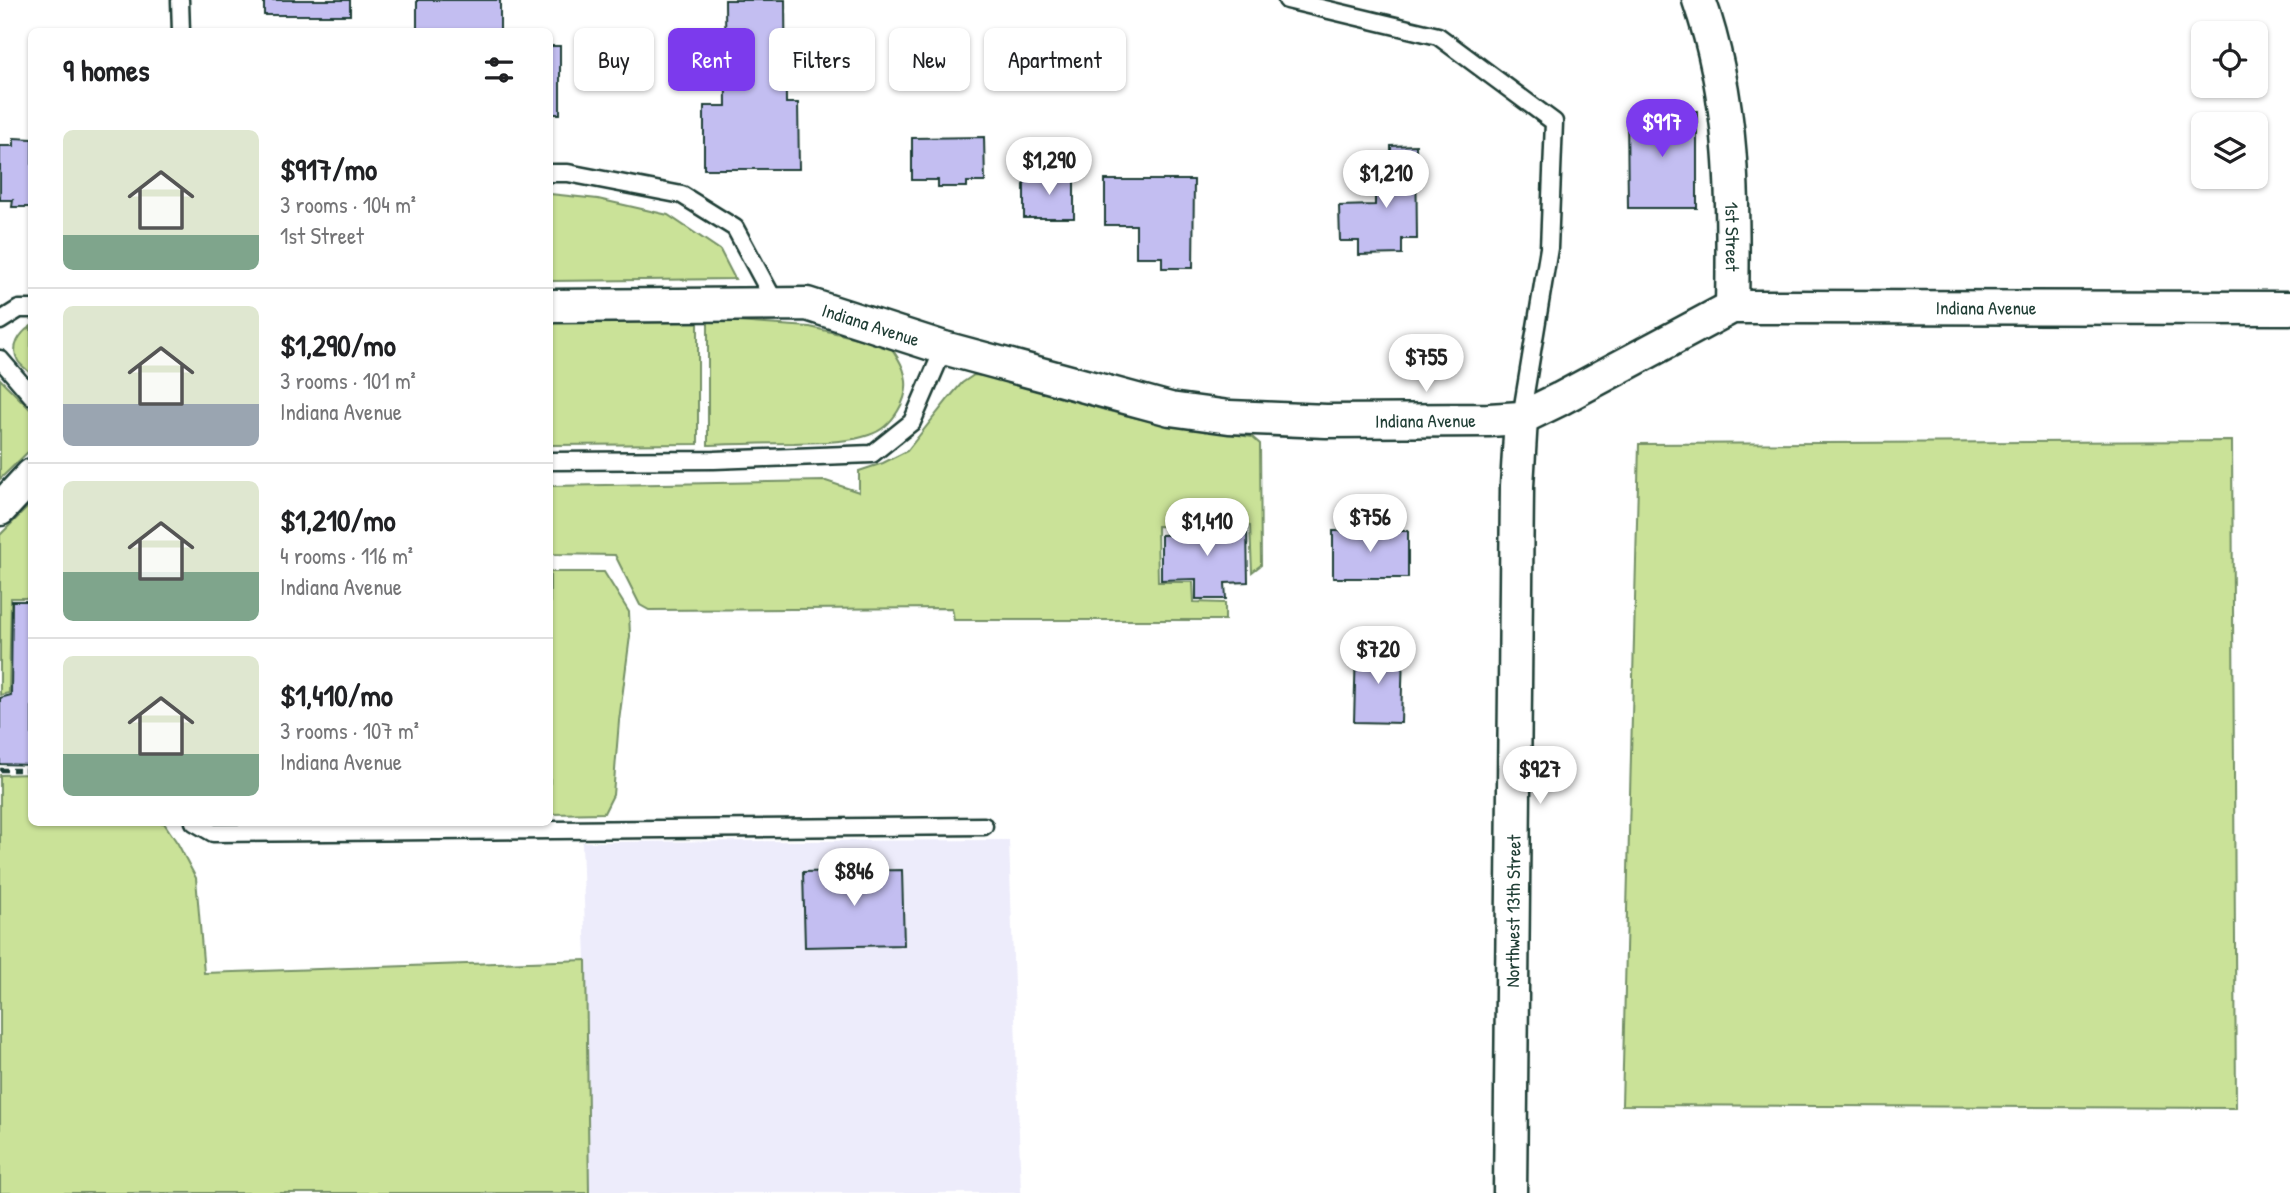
<!DOCTYPE html>
<meta charset="utf-8">
<style>
body{margin:0;font-family:"Patrick Hand",sans-serif;background:#f2f2f2;color:#202124;height:100vh;display:flex;flex-direction:column;font-size:26px;white-space:nowrap}
*{box-sizing:border-box;margin:0}
p{font-size:23px;color:#757577}
.icon{flex:none;width:38px;height:38px;fill:none;stroke:currentColor;stroke-width:2;stroke-linecap:round;stroke-linejoin:round}
.map{position:relative;flex:1;overflow:hidden}
.panel{position:absolute;left:28px;top:28px;width:525px;height:798px;display:flex;flex-direction:column;background:#fff;border-radius:10px;box-shadow:0 2px 5px #0004}
.panel>*{flex:none}
.hud{position:absolute;left:574px;top:28px;width:665px;height:63px;display:flex;gap:14px}
.controls{position:absolute;left:2191px;top:21px;display:grid;gap:14px}
.controls a{display:grid;place-items:center;width:77px;height:77px;border-radius:10px;background:#fff;box-shadow:0 2px 5px #0004;font-size:35px}
.price{position:absolute;translate:-50% -60px;padding:0 16px;border-radius:24px;background:#fff;color:#222;font-size:23px;line-height:46px;filter:drop-shadow(0 2px 4px #0008)}
.price::after{content:'';position:absolute;left:50%;top:42px;width:21px;height:16px;margin-left:-10px;background:inherit;clip-path:polygon(0 0,100% 0,50% 100%)}
.price.on{background:#7c3aed;color:#fff}
ul{padding:0;list-style:none}
li{display:flex;align-items:center;gap:21px;height:175px;padding:0 35px}
li+li{border-top:2px solid #e0e0e0}
li span{display:grid;place-items:center;flex:none;width:196px;height:140px;border-radius:10px;color:#555}
li>.icon{margin-inline-start:auto}
span .icon{width:84px;height:84px;fill:#fffc;stroke-width:1}
li b{font-size:30px}
h2{display:flex;justify-content:space-between;align-items:center;height:84px;padding:0 35px;font-size:30px}
.pill{padding:0 24px;border-radius:10px;background:#fff;box-shadow:0 2px 5px #0004;font-size:24px;line-height:63px}
.pill.on{background:#7c3aed;color:#fff}
.map>svg:first-child{display:block}
</style>
<div class="map">
<svg width="2290" height="1193" viewBox="0 0 2290 1193">
<rect width="100%" height="100%" fill="#fff"/>
<filter id="ink" filterUnits="userSpaceOnUse"><feTurbulence type="fractalNoise" baseFrequency=".0143" numOctaves="2"/><feDisplacementMap in="SourceGraphic" scale="14" xChannelSelector="R" yChannelSelector="G"/><feConvolveMatrix kernelMatrix="1 2 1 2 8 2 1 2 1" color-interpolation-filters="sRGB"/></filter>
<g filter="url(#ink)">
<!-- built -->
<path fill="#edecfb" d="M1009,840L1021,1193H589L586,960L582,842Z"/>
<!-- green -->
<path fill="#cae298" stroke="#749066" stroke-width="2" d="M550,194L598,199L668,215L720,250L735,279L550,281Z
M708,320L810,327L890,346C896,355 903,364 905,375C911,398 892,428 869,435C846,443 819,442 794,443C765,443 737,444 708,445Z
M698,321V444L550,445V322Z
M31,326V374C28,370 21,366 18,361C10,347 20,333 31,326Z
M974,375C1021,379 1064,399 1109,411C1156,424 1204,430 1252,437L1260,444L1261,565L1252,572L1250,526L1224,524L1221,517L1188,519V527L1157,526L1158,582H1193L1194,602L1225,603V620H954L952,608L649,610L640,605L615,555L550,554V486L826,481L859,492V471L883,463L907,451L949,398L962,383Z
M0,379L32,411L31,449L0,479Z
M2232,441L2236,1108L1622,1105L1639,444Z
M31,504V598H11L9,693L0,695V535Z
M550,572H604L629,612L630,636L619,721L613,795L604,813L550,814Z
M31,774L32,822L164,823L178,844L196,878L204,973L586,960L589,1193H0V775Z"/>
<!-- building -->
<path fill="#c3bef1" stroke="#1f3d34" stroke-width="2" d="M264,0H350V15H264Z
M417,0H500V32H417Z
M725,0H785L786,103H798L799,169H704V106H726Z
M550,46H560V114H550Z
M1627,111H1697V208H1628Z
M984,137L985,182H967V187H938V180H912V138Z
M14,138L32,139V207H12L13,200H0V146H14Z
M1416,145L1417,239H1402V254L1359,255V241H1340L1339,206L1375,205V191H1391V146Z
M1024,177H1074V218H1024Z
M1105,180H1194L1193,268H1162V257H1136V225H1105Z
M1192,523H1220V528H1247L1248,582L1225,583L1226,599H1196V579L1161,580V535L1193,534Z
M1333,531H1408V578H1333Z
M12,601H32V765L0,764V698L11,695Z
M1356,648L1403,650L1401,723L1354,722Z
M902,870L904,945L805,947L803,872Z"/>
<g fill="none" stroke-linecap="round" stroke-linejoin="round">
<!-- lane casing -->
<g stroke="#1f3d34" stroke-width="21">
<path id="lane" d="M180,0L181,32
M1287,0L1438,36L1554,122L1549,248L1521,418
M550,173H568L682,195L735,228L776,304
M0,321L19,309H32
M0,359L32,396
M550,461L714,460L872,454L912,422L944,348
M194,822L213,833L984,826"/>
</g>
<!-- street casing -->
<g stroke="#1f3d34" stroke-width="37">
<g id="street">
<path id="s1" d="M1699,0C1734,98 1734,204 1732,307"/>
<path id="s2" d="M550,306L807,304L944,348L1170,409L1229,417L1326,421L1489,420L1521,418L1560,399L1732,307L2290,308"/>
<path d="M0,509L32,475"/>
<path id="s3" d="M1510,1193L1517,486L1521,418"/>
</g>
</g>
<!-- path -->
<path stroke="#1f3d34" stroke-width="4.5" stroke-dasharray="7 5" stroke-linecap="butt" d="M0,770H32"/>
<!-- lane -->
<use href="#lane" stroke="#fff" stroke-width="16"/>
<!-- street -->
<use href="#street" stroke="#fff" stroke-width="32"/>
</g>
</g>
<g text-anchor="middle" dominant-baseline="central" stroke-width="7" stroke-linejoin="round" paint-order="stroke">
<!-- street labels -->
<g font-size="19" fill="#1f3d34" stroke="#fff">
<text stroke="none"><textPath href="#s1" startOffset="240">1st Street</textPath></text>
<text stroke="none"><textPath href="#s2" startOffset="1479">Indiana Avenue</textPath></text>
<text stroke="none"><textPath href="#s2" startOffset="324">Indiana Avenue</textPath></text>
<text stroke="none"><textPath href="#s2" startOffset="891">Indiana Avenue</textPath></text>
<text stroke="none"><textPath href="#s3" startOffset="282">Northwest 13th Street</textPath></text>
</g>
</g>
</svg>
<div class="controls">
<a><svg class="icon" aria-label="locate" viewBox="0 0 24 24"><circle cx="12" cy="12" r="6"/><path d="M12 2v4M12 18v4M2 12h4M18 12h4"/></svg></a>
<a><svg class="icon" aria-label="layers" viewBox="0 0 24 24"><path d="M12 4l9 5-9 5-9-5zM3 14l9 5 9-5"/></svg></a>
</div>
<b class="price on" style="left:1662px;top:159px">$917</b>
<b class="price" style="left:1049px;top:197px">$1,290</b>
<b class="price" style="left:1386px;top:210px">$1,210</b>
<b class="price" style="left:1426px;top:394px">$755</b>
<b class="price" style="left:1370px;top:554px">$756</b>
<b class="price" style="left:1207px;top:558px">$1,410</b>
<b class="price" style="left:1378px;top:686px">$720</b>
<b class="price" style="left:1540px;top:806px">$927</b>
<b class="price" style="left:854px;top:908px">$846</b>
<div class="hud">
<a class="pill">Buy</a>
<a class="pill on">Rent</a>
<a class="pill">Filters</a>
<a class="pill">New</a>
<a class="pill">Apartment</a>
</div>
<section class="panel">
<h2>9 homes<svg class="icon" aria-label="filters" viewBox="0 0 24 24"><path d="M4 7h16M4 17h16"/><circle cx="9" cy="7" r="2"/><circle cx="15" cy="17" r="2"/></svg></h2>
<ul>
<li><span style="background:linear-gradient(#dfe7d0 75%,#7fa58c 0)"><svg class="icon" aria-label="home" viewBox="0 0 24 24"><path d="M3 11l9-7 9 7M6 9v11h12V9"/></svg></span><div><b>$917/mo</b><p>3 rooms · 104 m²</p><p>1st Street</p></div></li>
<li><span style="background:linear-gradient(#dfe7d0 70%,#9aa5b1 0)"><svg class="icon" aria-label="home" viewBox="0 0 24 24"><path d="M3 11l9-7 9 7M6 9v11h12V9"/></svg></span><div><b>$1,290/mo</b><p>3 rooms · 101 m²</p><p>Indiana Avenue</p></div></li>
<li><span style="background:linear-gradient(#dfe7d0 65%,#7fa58c 0)"><svg class="icon" aria-label="home" viewBox="0 0 24 24"><path d="M3 11l9-7 9 7M6 9v11h12V9"/></svg></span><div><b>$1,210/mo</b><p>4 rooms · 116 m²</p><p>Indiana Avenue</p></div></li>
<li><span style="background:linear-gradient(#dfe7d0 70%,#7fa58c 0)"><svg class="icon" aria-label="home" viewBox="0 0 24 24"><path d="M3 11l9-7 9 7M6 9v11h12V9"/></svg></span><div><b>$1,410/mo</b><p>3 rooms · 107 m²</p><p>Indiana Avenue</p></div></li>
</ul>
</section>
</div>
